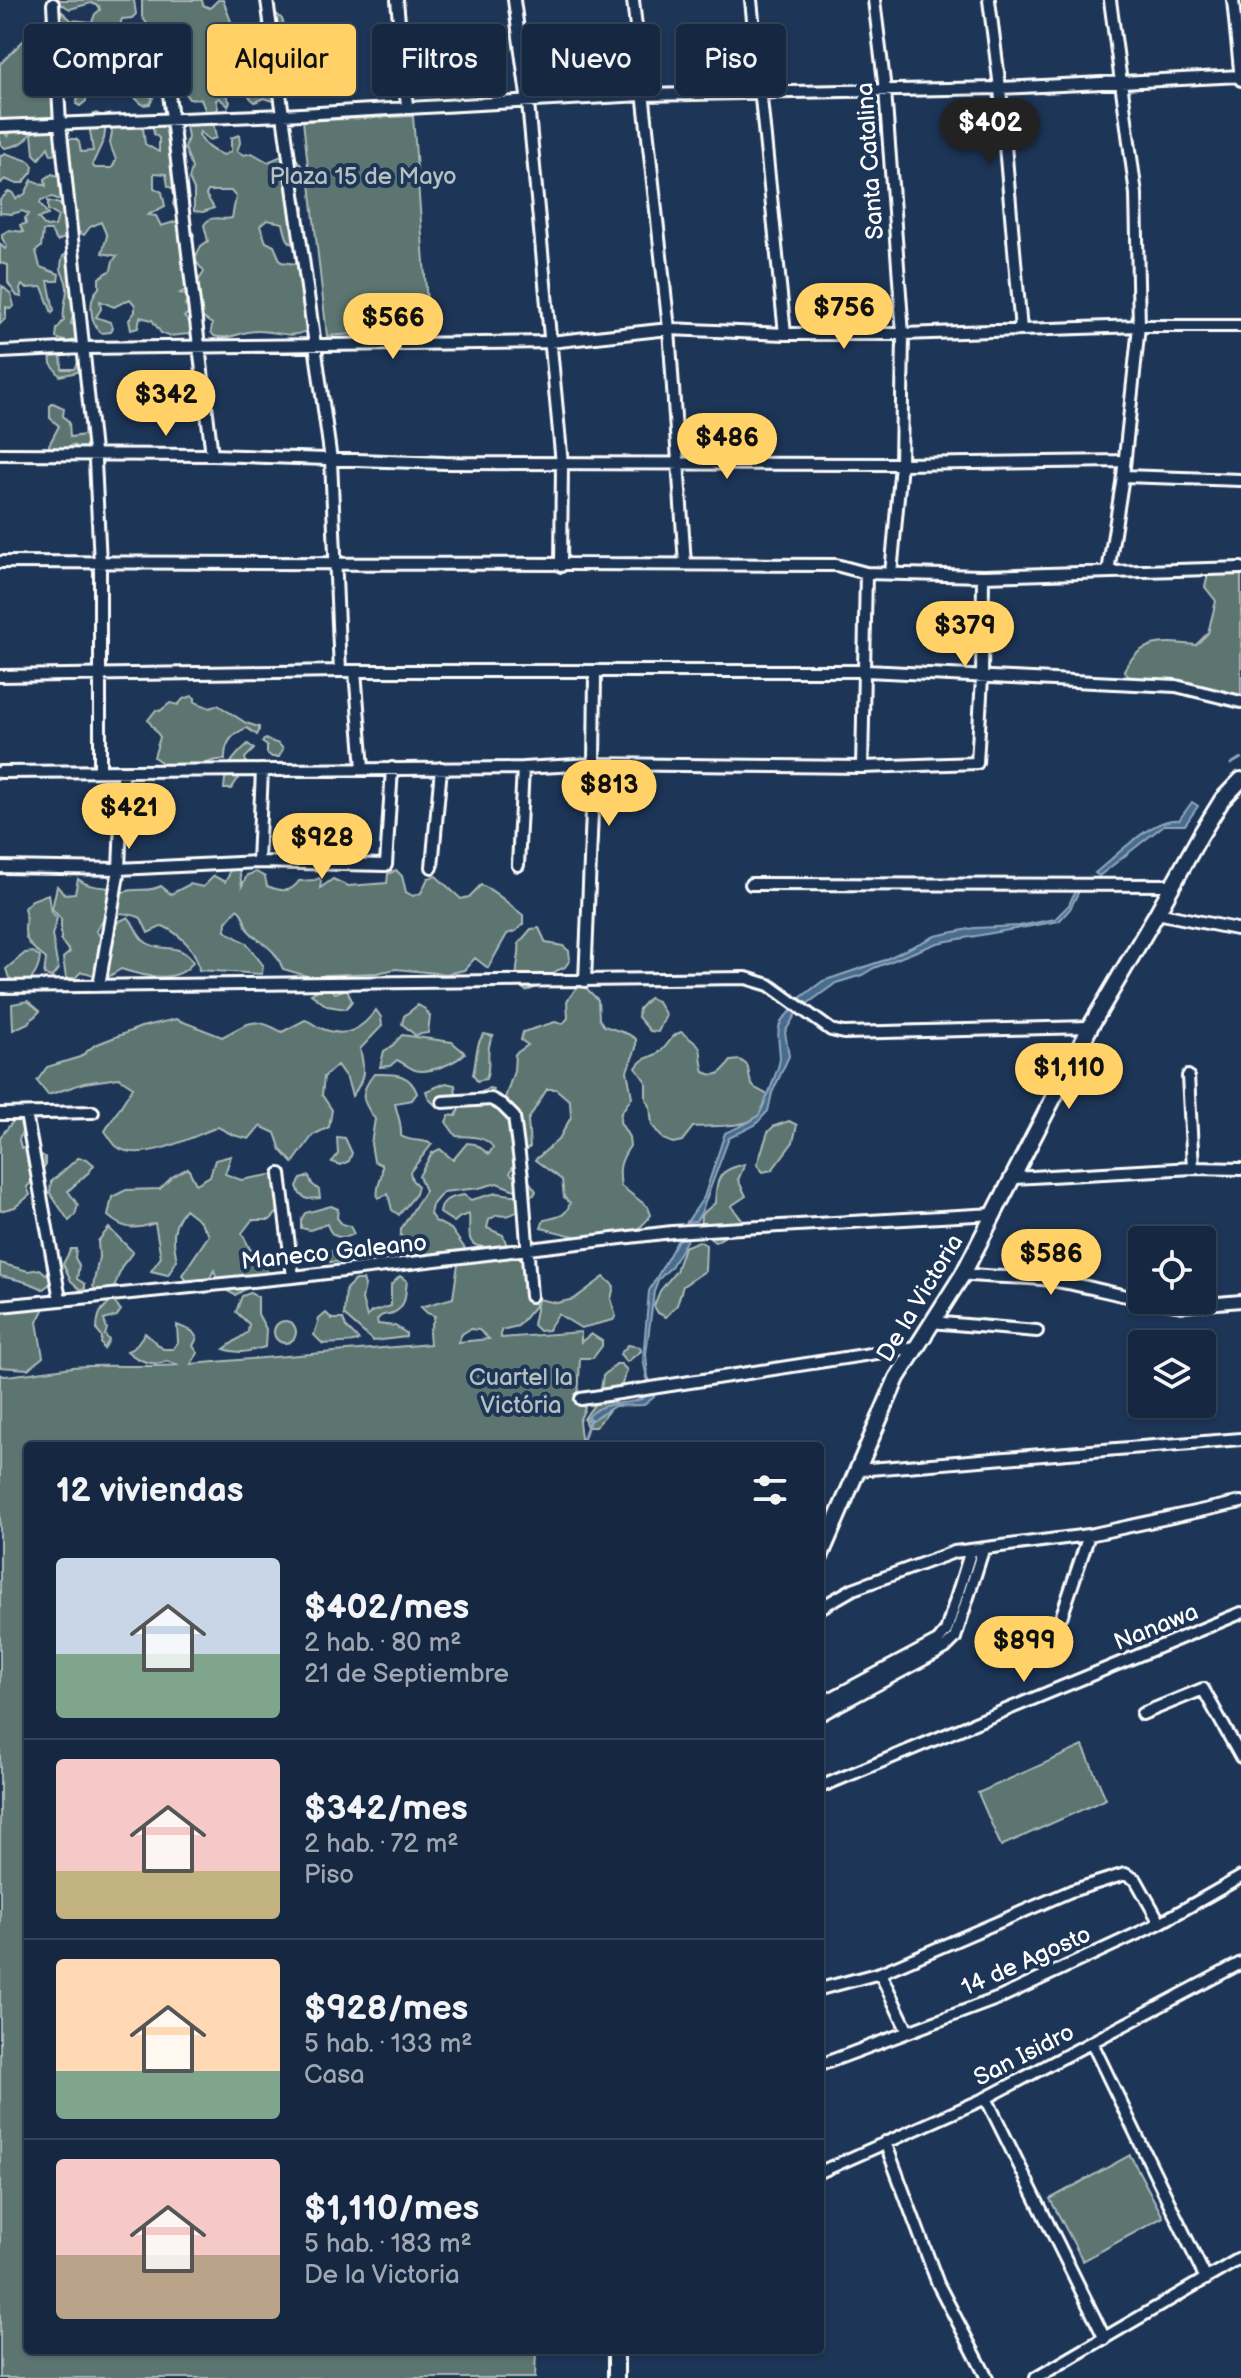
<!DOCTYPE html>
<html lang="es">
<meta charset="utf-8">
<style>
body{margin:0;font-family:"Balsamiq Sans",sans-serif;background:#23344c;color:#f1f3f6;height:100vh;display:flex;flex-direction:column;font-size:30px;white-space:nowrap}
*{box-sizing:border-box;margin:0}
p{font-size:26px;color:#9ea6b1}
.icon{flex:none;width:44px;height:44px;fill:none;stroke:currentColor;stroke-width:2;stroke-linecap:round;stroke-linejoin:round}
.map{position:relative;flex:1;overflow:hidden}
.sheet{position:absolute;left:24px;top:1442px;width:800px;height:912px;display:flex;flex-direction:column;background:#162841;border-radius:8px;box-shadow:0 2px 6px #0004,0 0 0 2px #35445a}
.sheet>*{flex:none}
.guide{position:absolute;left:24px;top:24px;width:800px;height:72px;display:flex;gap:16px}
.tools{position:absolute;left:1128px;top:1226px;display:grid;gap:16px}
.tools a{display:grid;place-items:center;width:88px;height:88px;border-radius:8px;background:#162841;box-shadow:0 2px 6px #0004,0 0 0 2px #35445a;font-size:40px}
.price{position:absolute;translate:-50% -68px;padding:0 18px;border-radius:28px;background:#ffd166;color:#111;font-size:26px;line-height:52px;filter:drop-shadow(0 2px 4px #0008)}
.price::after{content:'';position:absolute;left:50%;top:48px;width:24px;height:18px;margin-left:-12px;background:inherit;clip-path:polygon(0 0,100% 0,50% 100%)}
.price.selected{background:#222;color:#fff}
ul{padding:0;list-style:none}
li{display:flex;align-items:center;gap:24px;height:200px;padding:0 32px}
li+li{border-top:2px solid #35445a}
li span{display:grid;place-items:center;flex:none;width:224px;height:160px;border-radius:8px;color:#555}
li>.icon{margin-inline-start:auto}
span .icon{width:96px;height:96px;fill:#fffc;stroke-width:1}
li b{font-size:34px}
h2{display:flex;justify-content:space-between;align-items:center;height:96px;padding:0 32px;font-size:34px}
.chip{padding:0 28px;border-radius:8px;background:#162841;box-shadow:0 2px 6px #0004,0 0 0 2px #35445a;font-size:28px;line-height:72px}
.chip.selected{background:#ffd166;color:#111}
.map>svg:first-child{display:block}
</style>
<div class="map">
<svg width="1241" height="2378" viewBox="0 0 1241 2378">
<rect width="100%" height="100%" fill="#1d3557"/>
<filter id="ink" filterUnits="userSpaceOnUse"><feTurbulence type="fractalNoise" baseFrequency=".0125" numOctaves="2"/><feDisplacementMap in="SourceGraphic" scale="16" xChannelSelector="R" yChannelSelector="G"/><feConvolveMatrix kernelMatrix="1 2 1 2 8 2 1 2 1" color-interpolation-filters="sRGB"/></filter>
<g filter="url(#ink)">
<!-- green -->
<path fill="#5b7470" stroke="#adbab8" stroke-width="2" fill-rule="evenodd" d="M49,0H134L136,14L132,18L122,19L119,28L125,32L135,30L148,37L152,30L142,17V0H202L203,5L210,8L218,0H223L232,24L239,28L247,26L262,27L264,14L270,8L282,19L288,37L281,52L265,56L261,68L263,80L267,83L285,80L288,95L280,103L264,98L255,102C247,97 245,89 245,80L236,73L238,59L221,53H212L213,61H206L209,75L219,83L230,102L228,106L219,98L216,100L218,108L214,115H207L201,99H189C176,84 174,68 168,50L159,52L158,55L165,74L161,94L153,93L148,83L142,88V92L153,98L150,104L143,105L134,97L135,71L126,64L111,67L116,77L99,79L95,90H87L86,101L80,106L76,104L80,92L76,85C84,71 96,72 109,64L113,51L109,48L98,51L93,62L81,67L72,60L71,74L67,79L61,65L62,56L81,57L93,52L92,41L88,36L58,42L55,118L26,120L31,131C28,143 16,146 5,148L0,144V127L8,137L13,127L0,122V64L50,14L60,10L71,20L92,22L95,14L100,10L99,6L91,3L70,9L63,5L56,7ZM229,32L239,35L241,49L238,54L227,53L225,38ZM153,66L158,69L159,77L140,80L137,71L139,69Z
M166,112L169,115L171,148L169,154L175,162L174,180L177,196L175,190L168,186L166,174L154,173V188L162,192L165,206L148,215L156,216L161,226L181,220L173,204L174,200H178L194,235L190,250L195,258L201,246L208,241L204,225C212,213 221,221 232,218L236,197L231,191H208L206,195L214,208L203,212L194,211V190L189,179L192,168L185,148L188,137L185,120L213,121L216,138L209,140L200,132L199,135C205,146 211,151 224,155L231,151V138L239,135L240,143L237,151L244,155L252,153L268,162L291,152L301,165L298,182L304,208L301,225L307,242L301,248C286,244 286,236 283,223L267,220L260,226L266,242L274,246L281,262L297,264L303,269L310,328C294,341 277,331 259,331C242,330 231,341 214,336L211,332L212,324L199,315L195,286L204,272L195,260L185,286L186,290L180,293L188,296L185,305L190,311L184,317L192,324L189,334L169,336L161,333L152,320L140,317L138,328L131,330L129,320L135,312V305L130,299L114,307L100,301L101,309L96,317L110,322L113,328L111,332L101,333C90,323 87,299 99,288V278L111,270L113,261L117,256L102,253L107,236L101,222L90,227L84,235L77,231L74,223L77,211L66,169L70,161L63,157L66,139H76L79,142L81,152L93,151L88,117L96,113L107,118L104,139L92,165L95,168H112L116,160L110,144L112,132L109,125L112,117L128,114L135,124L143,128L145,144L159,152V138L154,134L152,121L157,115Z
M413,116L429,329L327,336L303,121Z
M41,125L53,127L61,139L57,154L51,155L48,147L39,159L34,154L32,134Z
M5,153L29,161L33,166L32,172L23,183H14L5,179L0,184V155L3,156Z
M52,174L61,177L65,197L60,200L52,197L41,200L40,203L48,215L38,218L46,227L55,226L58,216L48,210V201L60,204L66,215L65,238L57,241L51,231H43L41,247L36,251L40,267L59,274L58,281H48L54,310L52,313L42,287L26,288L22,285L20,289L22,297L17,296L8,283V265L0,263V244L5,249L7,247L2,238V234L9,230L23,232L20,225L26,224L25,218L29,214L22,211L12,214L0,213V200L8,192H12L16,199L25,194L32,180L46,186L45,179Z
M67,254L71,255L80,300L74,310L71,324L79,326V339L67,342L56,338L57,329L64,320C62,308 67,299 67,288C66,272 57,276 63,256Z
M2,286L11,294L14,306L10,309L6,307V318L0,324Z
M50,353H61L62,369H74L79,362L82,371L60,376L51,364Z
M53,403L64,408L63,416L69,422L70,437L84,435L86,416L90,450H76L75,446L72,445L64,454L50,449L49,445L59,426L50,418V406Z
M1224,562L1241,563V695L1151,688L1134,684L1124,670C1142,638 1164,642 1196,645L1208,633L1216,601L1205,587L1209,571Z
M192,696L195,698V702L210,708L218,705L246,723L259,727V731L257,735L247,728C233,733 224,743 225,760C209,758 205,767 192,767C181,766 176,762 165,765L154,757L160,737L148,720L156,710L160,711L170,703L178,705L183,699Z
M265,739L279,744L283,749L279,757H272L267,753V746L262,742Z
M248,744L254,749L245,758L247,766L231,789H224C225,767 232,758 248,744Z
M234,862L239,869L242,886L247,875L256,872L265,877L267,886C280,891 290,894 299,881L315,880L319,878L321,881L320,888L333,879L348,886L387,883L388,874L396,870L402,876L406,892L413,896L421,893L428,878L436,876L461,899L469,897L481,885C494,889 511,907 523,915V924L516,931L507,934L488,968L475,958L464,970L446,974L396,969L377,973L325,975L317,979L283,969C272,943 264,948 249,931C243,923 246,915 237,909L226,922L225,931L246,943L263,965L262,974L199,970C198,951 180,934 163,926L148,933L141,918C122,910 106,911 96,931L101,937L110,936L120,921L128,917C136,925 137,938 147,943C164,953 179,941 193,962C178,985 142,976 121,969L105,979C95,977 90,972 81,972L75,978H66L63,958L70,952L61,941V919L52,909L57,886L64,894L75,893L78,879C93,891 108,884 124,892C137,887 148,893 161,886L171,894L190,884L203,887L214,876L225,882L229,875L230,863Z
M48,894L51,912L57,918L52,935L58,969L52,977L44,975L46,959C36,950 25,944 25,930C25,921 27,917 24,908L32,900Z
M539,928L546,943L563,946L569,951L570,960L565,967L556,971L545,985L526,991C508,977 522,960 519,943L531,929Z
M33,952L40,957C39,969 34,979 23,985L9,978L6,969L25,953Z
M325,986H330L335,993L347,989L352,1001L346,1009L327,1006L311,994Z
M577,987L586,988L598,1000L599,1019L604,1026L628,1034L636,1039V1048L627,1071L632,1097L621,1113L620,1122L629,1137L630,1146C620,1161 618,1168 621,1186L648,1207L651,1215C625,1253 579,1237 541,1228L544,1220C558,1217 566,1217 570,1203L564,1197L562,1180L535,1160L559,1139L571,1117L570,1101L556,1089H547L528,1120L530,1147L523,1152C510,1125 530,1125 503,1104L514,1071L515,1054L528,1045L521,1040L523,1032L555,1022L563,1024L568,1018L567,1001Z
M649,998L657,1001L666,1015L658,1032L650,1031L638,1017L639,1009Z
M28,1001L40,1011L28,1023L13,1030L12,1004Z
M418,1005L425,1009L430,1016L428,1033L415,1035L402,1024L404,1016Z
M376,1010L381,1017L382,1026L360,1049C365,1069 365,1080 352,1096L347,1079L337,1065L324,1077L322,1095L332,1110L329,1127L313,1135L293,1163L281,1150L275,1133L260,1126L249,1139L233,1135L218,1127C193,1136 139,1165 116,1146C112,1142 108,1135 105,1131L133,1087L119,1078L84,1083L48,1095L37,1081L47,1067L80,1057L95,1045L141,1027L176,1019L222,1037C250,1023 252,1015 282,1032L305,1020C313,1022 315,1027 323,1029C346,1038 361,1030 376,1010Z
M681,1032C710,1053 696,1044 704,1072C718,1079 722,1072 731,1061L740,1060L747,1065C750,1072 748,1083 755,1088C760,1091 765,1092 770,1097C760,1133 721,1124 693,1127L682,1141L673,1143L663,1139L652,1125L650,1106L646,1099V1082L636,1068C643,1055 653,1059 662,1050C670,1043 670,1036 681,1032Z
M484,1034L493,1036C484,1049 492,1064 486,1079L477,1081L473,1074C477,1060 475,1044 484,1034Z
M402,1035L452,1042L465,1053C456,1063 429,1074 415,1070C410,1068 403,1063 397,1060L390,1066L380,1067L384,1051L391,1047Z
M374,1074C394,1074 409,1072 417,1093L412,1100L395,1103C397,1116 402,1121 401,1136C412,1143 421,1138 432,1144L410,1172L412,1180L418,1186L416,1194L399,1215L392,1210L388,1194L378,1198C375,1185 384,1178 382,1165L374,1161L371,1144L375,1119C361,1100 359,1093 374,1074Z
M446,1083L455,1085L456,1094L452,1102L435,1105L429,1099L426,1091Z
M489,1088L493,1089L492,1094L499,1105L510,1112L511,1143L516,1160L510,1173L516,1179L528,1180L536,1191L534,1195L530,1196L497,1183L479,1188L443,1192L432,1205L430,1214L435,1221L451,1229L466,1250C457,1265 443,1258 428,1255L422,1261L405,1260L400,1254L401,1229L425,1191L419,1176L432,1153L440,1149L453,1160L467,1143L475,1144L489,1154L493,1147C484,1135 469,1137 456,1136L446,1122L449,1115L456,1116L461,1104Z
M24,1108L28,1115L19,1140L21,1148H29L45,1157V1166L27,1187L30,1195L15,1207L0,1211V1137Z
M789,1121L797,1125L793,1142L772,1170L763,1172L757,1165L768,1132L774,1126Z
M337,1137L345,1138L352,1153L349,1161L341,1165L332,1162L338,1154Z
M231,1156L225,1174L241,1180L275,1174L282,1189L283,1207L270,1220H252L242,1233L250,1249L264,1258L268,1276L235,1295L220,1287L214,1270L209,1280L193,1288L182,1275L209,1235L199,1220L185,1209C172,1226 172,1239 177,1260L168,1275L151,1271L161,1257L155,1223C135,1230 124,1230 108,1216L112,1197L126,1190L160,1189L172,1177L188,1168L196,1184L210,1176L215,1160Z
M78,1158L87,1159L94,1165L89,1172L68,1191L78,1205L75,1215L69,1221L50,1193L51,1182Z
M745,1164L738,1180L746,1196L731,1206L742,1220L729,1234L715,1242L700,1231L701,1215L715,1203C717,1177 718,1170 745,1164Z
M309,1176L312,1184L319,1190L320,1198L307,1199L300,1194L297,1186L301,1179Z
M496,1193L521,1196L522,1208C513,1215 508,1217 497,1215L489,1220L487,1228L503,1235L506,1243L502,1250L493,1253L487,1247C463,1247 471,1232 469,1214L460,1217L454,1222L440,1213C442,1198 450,1198 464,1195L471,1200Z
M331,1206L338,1209L337,1218L342,1224L350,1226L354,1234C341,1240 331,1238 327,1224L310,1230L301,1228V1220L305,1213Z
M109,1228L133,1252L122,1266L113,1291L98,1294L93,1286L99,1257L98,1241Z
M699,1241L706,1245L705,1271L683,1286L677,1305L666,1317L658,1313L654,1306L660,1291L676,1271L684,1247Z
M337,1247L360,1248L366,1255L356,1261L330,1262L326,1255Z
M71,1249H76L75,1258L79,1265L77,1279L85,1284V1288L81,1290L71,1281L63,1264Z
M516,1256H525L535,1306L518,1326L501,1330V1338L581,1332V1342L591,1334L602,1341V1346L593,1358H580L578,1402L585,1408L579,1421L582,1446H28V2350H536L535,2378H0V1374L4,1376C27,1374 50,1370 73,1367C109,1364 144,1368 179,1365L167,1361C154,1367 138,1361 127,1351L134,1348L145,1333L163,1349H173L178,1342L177,1325L192,1331L197,1338L193,1346L198,1353L191,1364L430,1344L429,1332L435,1316L427,1313L421,1307L453,1298L458,1264C478,1256 497,1263 516,1256ZM470,1329L479,1330L489,1339L458,1342L462,1334Z
M0,1263L28,1271L40,1269L54,1281L43,1289C30,1282 15,1279 0,1276Z
M400,1276L407,1281C405,1292 407,1305 395,1312C387,1316 383,1312 377,1320L378,1324L395,1326L406,1333V1337L373,1341L344,1315L346,1289L355,1280H363L365,1285L362,1299L367,1317L371,1312L391,1306V1285Z
M604,1277L614,1286L611,1299L616,1317L613,1320L581,1328L558,1314L548,1330L539,1331L533,1325L538,1299L557,1303L574,1299Z
M250,1293L258,1297V1314L266,1329L265,1347C249,1351 240,1355 224,1349L248,1332L249,1324L236,1312L242,1296Z
M15,1297L31,1298L45,1306L37,1322L43,1357L28,1369L0,1367V1307Z
M113,1301L121,1310L117,1316L104,1320L107,1329L105,1335L109,1340L104,1349L101,1343L102,1337L97,1331C97,1316 100,1308 113,1301Z
M326,1313L332,1319H343L346,1327L359,1340C352,1345 334,1342 323,1344L314,1335L319,1319Z
M274 1332a11 11 0 1 1 22 0a11 11 0 1 1-22 0Z
M628,1345L640,1347L641,1351L627,1362L620,1354Z
M616,1364H621L627,1370L622,1384L624,1390L596,1427H587L584,1419C598,1397 599,1406 603,1376Z
M1083,1746L1106,1799L1001,1846L978,1793Z
M1130,2155L1163,2217L1083,2261L1050,2199Z"/>
<!-- water -->
<path fill="#476c8e" stroke="#91a7bb" stroke-width="2" d="M1192,802L1198,806L1185,825H1164L1099,876L1095,873C1116,856 1153,817 1179,820Z
M1076,889L1079,891L1070,909L1059,921L937,943L874,968L862,975L836,983L807,1004L800,998L823,981L882,961L935,936L974,928L1019,926L1055,919L1069,905Z
M794,1009L797,1012L785,1032L789,1056L772,1093L768,1111L755,1125L729,1138L701,1213L696,1221L687,1222L704,1197L725,1133C735,1128 749,1124 758,1116C762,1112 780,1065 780,1058C779,1036 772,1024 794,1009Z
M680,1236H689L671,1267L658,1280L654,1292L646,1354L648,1377L654,1388V1397L644,1405L615,1406L590,1421L586,1420C603,1395 633,1410 650,1393L643,1359L649,1291Z"/>
<g fill="none" stroke-linecap="round" stroke-linejoin="round">
<!-- stream -->
<path stroke="#91a7bb" stroke-width="3" d="M1231,764L1241,758
M581,1446L590,1419"/>
<!-- street casing -->
<g stroke="#fff" stroke-width="16">
<path id="street" d="M267,0L331,460L340,671
M397,0L407,106
M514,0L528,103L562,464L561,566
M633,0L669,329L685,564
M751,0L785,334
M874,0L885,90L903,334L901,464L891,574
M989,0L1000,88L1021,330
M1233,0L1241,80
M53,4L60,123L95,461L100,563V770
M162,35L212,455
M0,126L283,115L642,95L1000,88L1241,76
M0,352L84,348L550,342L669,329L785,334H903L1139,326H1241
M0,454L212,455L445,463L901,464L1123,461
M1123,476L1241,480
M0,562L836,565L866,573L983,576L1241,568
M1108,572L1123,476L1139,326L1136,194L1110,0
M355,671L363,768
M0,676L340,671H866L1176,686L1241,702
M862,767L866,573
M0,772L523,768L594,764L862,767L977,763L982,678L983,576
M258,862L262,770
M518,865L523,768
M0,867L119,869L258,862L386,865L392,768
M432,867L441,768
M751,884L1172,885
M1157,913L1241,930
M585,981L594,764L595,673
M99,986L119,869L123,773
M0,987L746,978L769,985L831,1030L844,1033L1090,1027
M1188,1076L1193,1168
M443,1102L491,1099L502,1105L514,1117L522,1177L531,1296
M0,1114L93,1112
M26,1114L60,1299
M280,1174L293,1277
M1014,1178L1193,1168L1241,1169
M963,1274C992,1278 1021,1276 1050,1280C1081,1284 1111,1294 1142,1299
M1148,1300L1183,1306L1241,1301
M0,1306L293,1277L672,1232L994,1214
M931,1322L1037,1331
M581,1399L915,1347
M857,1470L1241,1439
M820,1608L853,1589L954,1552L1089,1535L1241,1502
M1062,1615L1089,1535
M820,1704L938,1641L946,1631L971,1550
M1142,1714L1203,1689L1241,1757
M820,1715L945,1648L955,1638L983,1550
M820,1787L1241,1613
M880,1973L908,2032
M820,1989L880,1973L1071,1891L1125,1874L1136,1880L1160,1923
M1092,2043L1206,2279
M820,2065L999,1998L1160,1923L1241,1877
M986,2098L1105,2339
M885,2142L938,2284L987,2378
M820,2172L986,2098L1241,1963
M1036,2378L1241,2258"/>
</g>
<!-- secondary casing -->
<g stroke="#fff" stroke-width="20">
<path id="secondary" d="M820,1557L897,1378L963,1274L1090,1027L1157,913L1201,834L1222,800L1241,780
M616,2378V2350"/>
</g>
<!-- street -->
<use href="#street" stroke="#1d3557" stroke-width="10"/>
<!-- secondary -->
<use href="#secondary" stroke="#1d3557" stroke-width="14"/>
</g>
</g>
<g text-anchor="middle" dominant-baseline="central" stroke-width="8" stroke-linejoin="round" paint-order="stroke">
<!-- street labels -->
<g font-size="24" fill="#fff" stroke="#1d3557">
<text transform="translate(870 161) rotate(-94)">Santa Catalina</text>
<text transform="translate(334 1252) rotate(-6)">Maneco Galeano</text>
<text transform="translate(920 1298) rotate(-59)">De la Victoria</text>
<text transform="translate(1156 1627) rotate(-22)">Nanawa</text>
<text transform="translate(1026 1961) rotate(-24)">14 de Agosto</text>
<text transform="translate(1024 2055) rotate(-27)">San Isidro</text>
</g>
<!-- park labels -->
<g font-size="24" fill="#b5c0bf" stroke="#1d3557">
<text x="363" y="176">Plaza 15 de Mayo</text>
<text x="521" y="1377">Cuartel la<tspan x="521" dy="28">Victória</tspan></text>
</g>
</g>
</svg>
<div class="tools">
<a><svg class="icon" aria-label="locate" viewBox="0 0 24 24"><circle cx="12" cy="12" r="6"/><path d="M12 2v4M12 18v4M2 12h4M18 12h4"/></svg></a>
<a><svg class="icon" aria-label="layers" viewBox="0 0 24 24"><path d="M12 4l9 5-9 5-9-5zM3 14l9 5 9-5"/></svg></a>
</div>
<b class="price selected" style="left:990px;top:166px">$402</b>
<b class="price" style="left:844px;top:351px">$756</b>
<b class="price" style="left:393px;top:361px">$566</b>
<b class="price" style="left:166px;top:438px">$342</b>
<b class="price" style="left:727px;top:481px">$486</b>
<b class="price" style="left:965px;top:669px">$379</b>
<b class="price" style="left:609px;top:828px">$813</b>
<b class="price" style="left:129px;top:851px">$421</b>
<b class="price" style="left:322px;top:881px">$928</b>
<b class="price" style="left:1069px;top:1111px">$1,110</b>
<b class="price" style="left:1051px;top:1297px">$586</b>
<b class="price" style="left:1024px;top:1684px">$899</b>
<div class="guide">
<a class="chip">Comprar</a>
<a class="chip selected">Alquilar</a>
<a class="chip">Filtros</a>
<a class="chip">Nuevo</a>
<a class="chip">Piso</a>
</div>
<section class="sheet">
<h2>12 viviendas<svg class="icon" aria-label="filters" viewBox="0 0 24 24"><path d="M4 7h16M4 17h16"/><circle cx="9" cy="7" r="2"/><circle cx="15" cy="17" r="2"/></svg></h2>
<ul>
<li><span style="background:linear-gradient(#c9d6e8 60%,#7fa58c 0)"><svg class="icon" aria-label="home" viewBox="0 0 24 24"><path d="M3 11l9-7 9 7M6 9v11h12V9"/></svg></span><div><b>$402/mes</b><p>2 hab. · 80 m²</p><p>21 de Septiembre</p></div></li>
<li><span style="background:linear-gradient(#f6c9c9 70%,#c2b280 0)"><svg class="icon" aria-label="home" viewBox="0 0 24 24"><path d="M3 11l9-7 9 7M6 9v11h12V9"/></svg></span><div><b>$342/mes</b><p>2 hab. · 72 m²</p><p>Piso</p></div></li>
<li><span style="background:linear-gradient(#ffd9b3 70%,#7fa58c 0)"><svg class="icon" aria-label="home" viewBox="0 0 24 24"><path d="M3 11l9-7 9 7M6 9v11h12V9"/></svg></span><div><b>$928/mes</b><p>5 hab. · 133 m²</p><p>Casa</p></div></li>
<li><span style="background:linear-gradient(#f6c9c9 60%,#b9a48a 0)"><svg class="icon" aria-label="home" viewBox="0 0 24 24"><path d="M3 11l9-7 9 7M6 9v11h12V9"/></svg></span><div><b>$1,110/mes</b><p>5 hab. · 183 m²</p><p>De la Victoria</p></div></li>
</ul>
</section>
</div>
